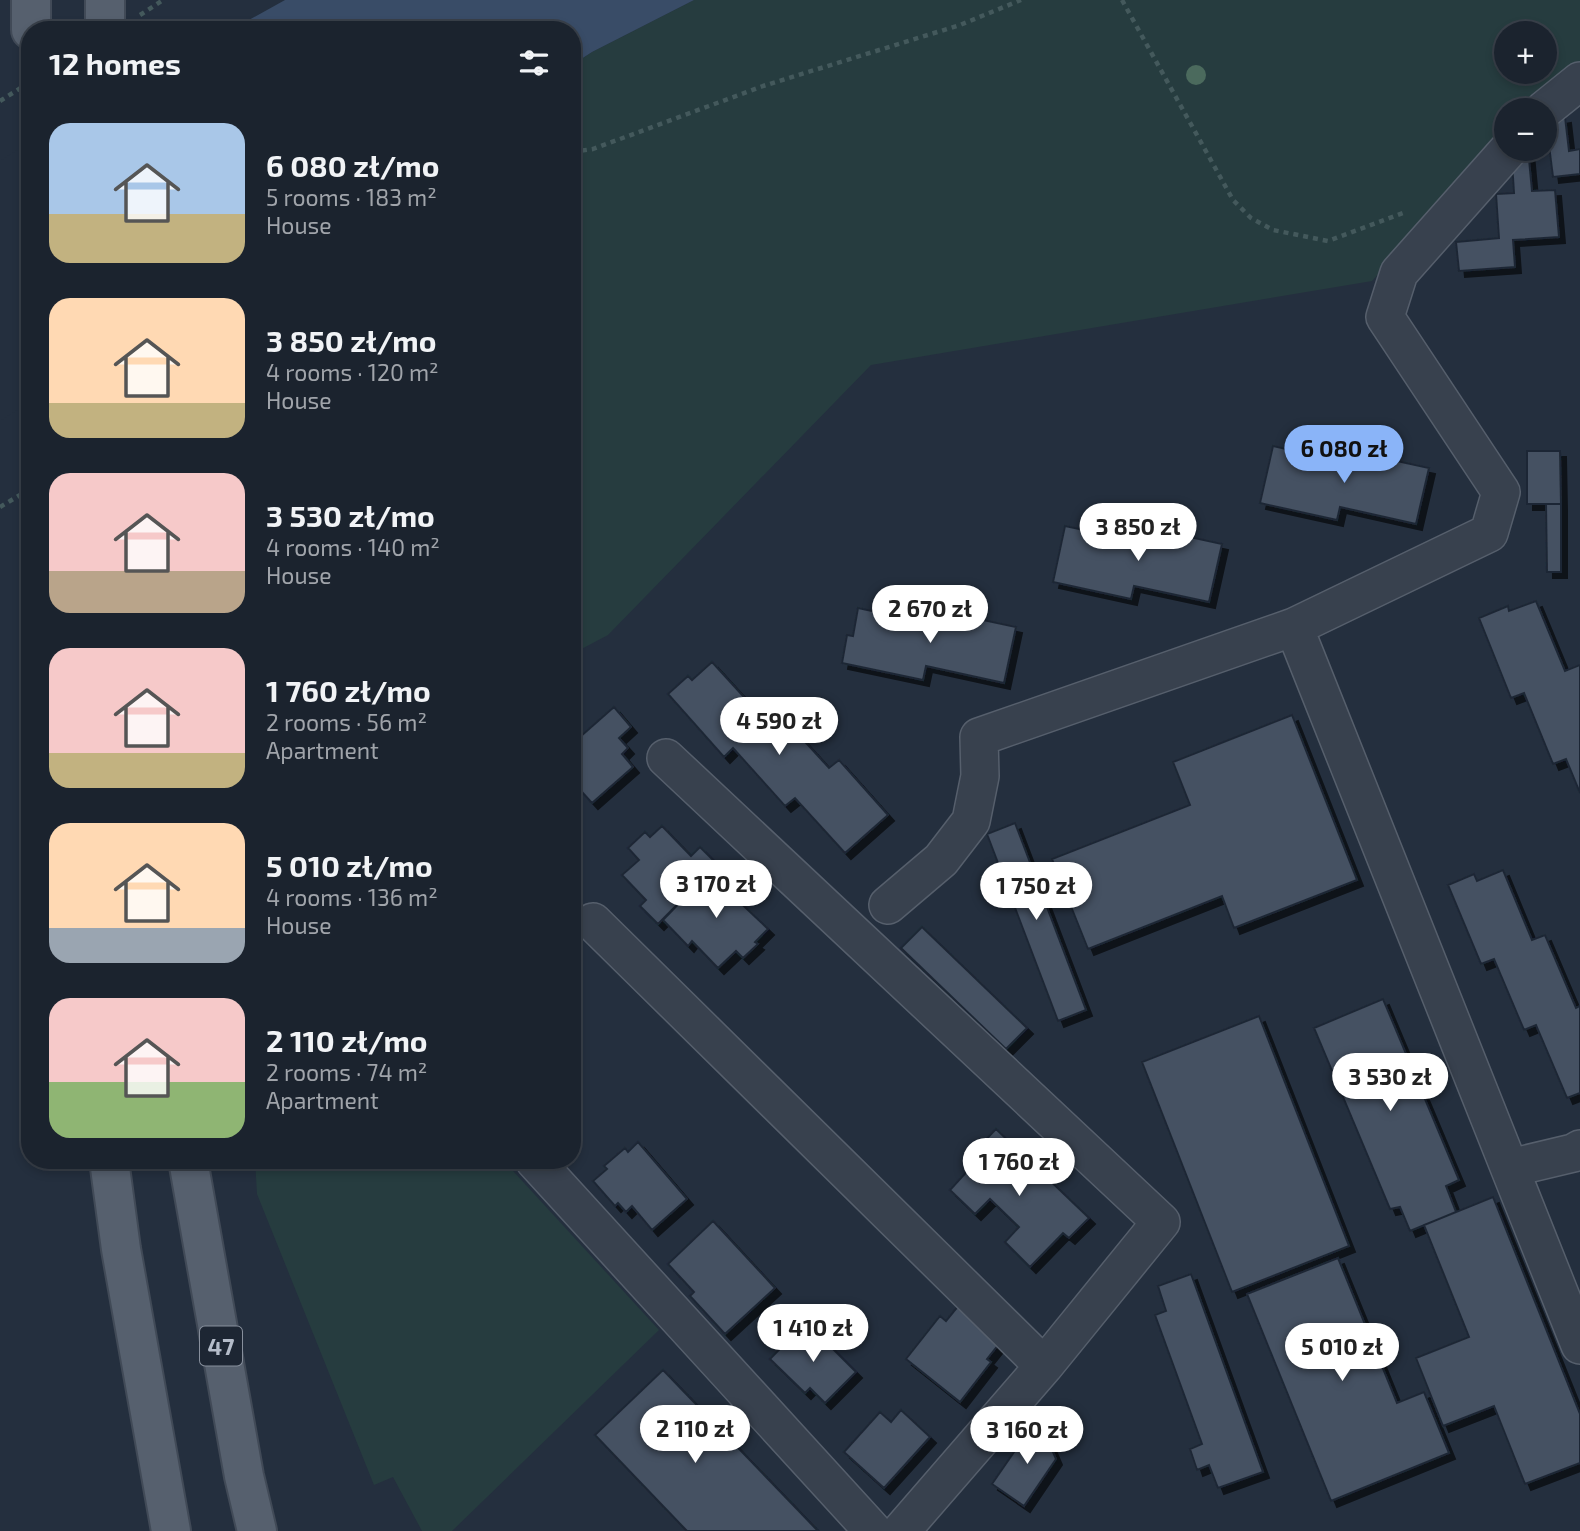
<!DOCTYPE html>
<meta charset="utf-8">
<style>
body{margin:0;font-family:"Exo 2",sans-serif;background:#242b36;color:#f1f3f6;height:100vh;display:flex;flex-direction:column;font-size:26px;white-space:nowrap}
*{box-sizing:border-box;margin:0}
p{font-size:23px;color:#a0a4aa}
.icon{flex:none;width:38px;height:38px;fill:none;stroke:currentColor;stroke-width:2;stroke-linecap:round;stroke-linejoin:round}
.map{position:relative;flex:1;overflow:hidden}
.sheet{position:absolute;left:21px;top:21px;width:560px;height:1148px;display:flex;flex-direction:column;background:#1b232e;border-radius:28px;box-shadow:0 4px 10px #0003,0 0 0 2px #39404a}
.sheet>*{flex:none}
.buttons{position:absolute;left:1494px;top:21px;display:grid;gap:14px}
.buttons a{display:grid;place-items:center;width:63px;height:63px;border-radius:50%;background:#1b232e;box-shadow:0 4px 10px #0003,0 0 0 2px #39404a;font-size:35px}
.price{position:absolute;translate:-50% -60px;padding:0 16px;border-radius:24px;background:#fff;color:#222;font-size:23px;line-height:46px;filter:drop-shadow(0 2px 4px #0008)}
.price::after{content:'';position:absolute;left:50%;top:42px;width:21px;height:16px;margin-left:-10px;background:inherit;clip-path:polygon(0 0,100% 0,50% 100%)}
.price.on{background:#8ab4f8;color:#111}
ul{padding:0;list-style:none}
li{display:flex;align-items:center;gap:21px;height:175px;padding:0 28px}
li span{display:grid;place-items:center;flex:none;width:196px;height:140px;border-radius:21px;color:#555}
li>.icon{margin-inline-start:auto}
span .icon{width:84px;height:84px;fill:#fffc;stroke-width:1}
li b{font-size:30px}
h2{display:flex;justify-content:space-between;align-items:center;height:84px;padding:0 28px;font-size:30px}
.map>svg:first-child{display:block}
</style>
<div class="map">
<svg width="1580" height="1531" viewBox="0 0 1580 1531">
<defs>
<filter id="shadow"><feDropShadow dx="6" dy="6" stdDeviation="0" flood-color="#0009"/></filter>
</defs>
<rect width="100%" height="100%" fill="#242f3e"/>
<!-- green -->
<path fill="#263c3f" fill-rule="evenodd" d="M694,0H1580V67L1531,110H1507V133L1372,281L871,365L608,635L572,654V65L592,52ZM1507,33H1545V72H1507Z
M255,1160H503L659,1330L452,1531H422L393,1477L374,1485L257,1194Z"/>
<!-- water -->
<path fill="#394c67" d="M285,0H694L592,52L572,65V30H231Z"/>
<!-- pier -->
<path fill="#242f3e" d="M30,142V402L0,421V161Z"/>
<!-- building -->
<path fill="#455162" stroke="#1f2835" stroke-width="2" filter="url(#shadow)" d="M1565,117L1569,151L1580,149V174L1553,177L1546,122L1560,121L1559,118Z
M1522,149H1528L1532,191L1555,190L1559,237L1513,240L1515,267L1459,271L1456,242L1499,238L1496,194L1514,193L1512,162Z
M1273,446L1348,463L1351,451L1429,468L1416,524L1340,507L1337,520L1260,503Z
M1527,451H1560L1561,504H1527Z
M1546,504H1561V572H1547Z
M1065,526L1141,542L1144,527L1222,544L1209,602L1134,586L1131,599L1053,582Z
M1536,601L1565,671L1580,665V793L1566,759L1553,764L1524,693L1511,698L1479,618L1508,606L1509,611Z
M858,608L933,624L936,610L1016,627L1004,683L926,666L923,680L842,663L847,635L853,636Z
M712,662L765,720L776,710L829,768L839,760L888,815L845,853L795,798L785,806L733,748L724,757L668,694L688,676L692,680Z
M614,707L631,727L619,738L628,748L622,754L633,767L592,803L572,781V744Z
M1292,715L1357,880L1234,928L1222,896L1088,949L1052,859L1190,805L1173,762Z
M1015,823L1086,1010L1058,1021L987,834Z
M662,826L691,856L700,847L717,864L658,924L640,906L646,900L622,875L639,860L628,848L645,832L650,837Z
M717,864L737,886L729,892L768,929L755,942L758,944L743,958L736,951L718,968L692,941L688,946L663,920Z
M1503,870L1532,940L1545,935L1576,1008L1580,1006V1093L1567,1098L1536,1025L1524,1030L1494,959L1481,964L1448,885L1474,874L1477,881Z
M922,927L1027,1028L1006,1049L901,948Z
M1383,999L1459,1180L1446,1186L1456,1212L1410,1231L1400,1207L1390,1209L1314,1028Z
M1259,1016L1349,1246L1232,1292L1142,1062Z
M996,1129L1089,1218L1069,1238L1063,1233L1030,1267L1005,1242L1019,1227L990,1199L975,1214L950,1190L981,1156L975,1151Z
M638,1142L687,1199L652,1230L632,1206L626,1212L618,1203L615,1206L593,1181L607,1169L604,1166L625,1148L628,1152Z
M1493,1197L1580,1414V1463L1525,1484L1494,1406L1443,1426L1416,1358L1469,1337L1424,1225Z
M713,1221L775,1288L725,1334L690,1296L694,1292L668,1264Z
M1338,1258L1397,1403L1424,1392L1449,1453L1331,1501L1247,1294Z
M1191,1274L1263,1472L1218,1488L1209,1465L1197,1470L1190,1449L1202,1444L1155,1315L1166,1311L1158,1286Z
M959,1305L1003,1339L987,1359L991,1362L960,1402L906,1359L940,1316L946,1321Z
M806,1322L856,1372L825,1403L810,1388L805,1393L770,1359Z
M663,1370L818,1531H687L595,1435Z
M901,1410L930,1437L884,1488L844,1452L880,1412L891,1422Z
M1038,1417L1056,1459L1024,1506L992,1484Z"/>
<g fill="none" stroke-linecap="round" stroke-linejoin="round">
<!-- minor casing -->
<g stroke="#565f6c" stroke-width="40">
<path id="minor" d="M1544,110L1580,81
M1294,627L1580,1345
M666,758L1161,1222L1044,1366L901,1531
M888,905L941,860L971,821L980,776L979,737L1294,627L1489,533L1501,492L1385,317L1399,273L1509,149
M593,922L1044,1366
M534,1160L873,1531
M1510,1168L1573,1153L1580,1149"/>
</g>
<!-- major casing -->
<g stroke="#414a57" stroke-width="42">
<path id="major" d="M31,30V0
M105,30V0
M109,1160L121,1249L171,1531
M188,1160L244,1476L257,1531"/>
</g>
<!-- path -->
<path stroke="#44595c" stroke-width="4.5" stroke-dasharray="5 5" stroke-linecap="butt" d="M1122,0L1233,200L1251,218L1273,230L1328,241L1403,213
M140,15L163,0
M0,101L30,82
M572,152L593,149L763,86L960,25L1021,0
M0,507L30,489"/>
<!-- minor -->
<use href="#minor" stroke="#38414e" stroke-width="37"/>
<!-- major -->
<use href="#major" stroke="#56606e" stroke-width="38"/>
</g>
<!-- trees -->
<circle fill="#4b6a5d" cx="1196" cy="75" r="10"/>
<g text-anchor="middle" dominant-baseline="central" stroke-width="5" stroke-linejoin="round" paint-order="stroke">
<!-- shield labels -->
<rect fill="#1d2633" stroke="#878f9c" stroke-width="2" x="200" y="1326.5" width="42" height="39" rx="5"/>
<g font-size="23" font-weight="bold" fill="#b4bcc9">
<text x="221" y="1346">47</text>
</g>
</g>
</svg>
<div class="buttons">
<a>+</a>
<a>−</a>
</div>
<b class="price on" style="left:1344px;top:485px">6 080 zł</b>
<b class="price" style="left:1138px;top:563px">3 850 zł</b>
<b class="price" style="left:930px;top:645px">2 670 zł</b>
<b class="price" style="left:779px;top:757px">4 590 zł</b>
<b class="price" style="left:716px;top:920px">3 170 zł</b>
<b class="price" style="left:1036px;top:922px">1 750 zł</b>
<b class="price" style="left:1390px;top:1113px">3 530 zł</b>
<b class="price" style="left:1019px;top:1198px">1 760 zł</b>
<b class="price" style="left:813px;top:1364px">1 410 zł</b>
<b class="price" style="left:1342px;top:1383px">5 010 zł</b>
<b class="price" style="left:695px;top:1465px">2 110 zł</b>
<b class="price" style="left:1027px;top:1466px">3 160 zł</b>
<section class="sheet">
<h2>12 homes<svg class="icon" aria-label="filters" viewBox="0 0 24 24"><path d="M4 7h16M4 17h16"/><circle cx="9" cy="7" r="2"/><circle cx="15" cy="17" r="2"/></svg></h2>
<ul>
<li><span style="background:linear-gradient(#a9c7e8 65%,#c2b280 0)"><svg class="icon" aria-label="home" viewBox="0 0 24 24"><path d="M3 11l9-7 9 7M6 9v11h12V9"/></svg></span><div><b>6 080 zł/mo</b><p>5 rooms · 183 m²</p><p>House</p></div></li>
<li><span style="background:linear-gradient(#ffd9b3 75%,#c2b280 0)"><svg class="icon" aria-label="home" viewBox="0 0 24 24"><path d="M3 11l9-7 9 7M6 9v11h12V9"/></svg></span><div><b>3 850 zł/mo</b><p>4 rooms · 120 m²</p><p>House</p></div></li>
<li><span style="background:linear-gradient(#f6c9c9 70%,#b9a48a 0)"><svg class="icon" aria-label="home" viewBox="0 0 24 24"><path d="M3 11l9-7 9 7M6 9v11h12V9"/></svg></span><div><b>3 530 zł/mo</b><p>4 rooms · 140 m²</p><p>House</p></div></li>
<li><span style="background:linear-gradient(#f6c9c9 75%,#c2b280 0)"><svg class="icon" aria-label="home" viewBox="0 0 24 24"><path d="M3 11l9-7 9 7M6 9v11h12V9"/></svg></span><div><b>1 760 zł/mo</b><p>2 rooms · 56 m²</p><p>Apartment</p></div></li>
<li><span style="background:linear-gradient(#ffd9b3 75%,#9aa5b1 0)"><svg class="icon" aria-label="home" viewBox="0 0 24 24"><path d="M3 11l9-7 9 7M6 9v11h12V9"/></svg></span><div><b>5 010 zł/mo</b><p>4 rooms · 136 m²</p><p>House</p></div></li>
<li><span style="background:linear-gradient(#f6c9c9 60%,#8fb573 0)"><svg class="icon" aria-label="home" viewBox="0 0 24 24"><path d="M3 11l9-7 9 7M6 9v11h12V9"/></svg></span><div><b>2 110 zł/mo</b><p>2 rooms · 74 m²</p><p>Apartment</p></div></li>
</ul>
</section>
</div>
